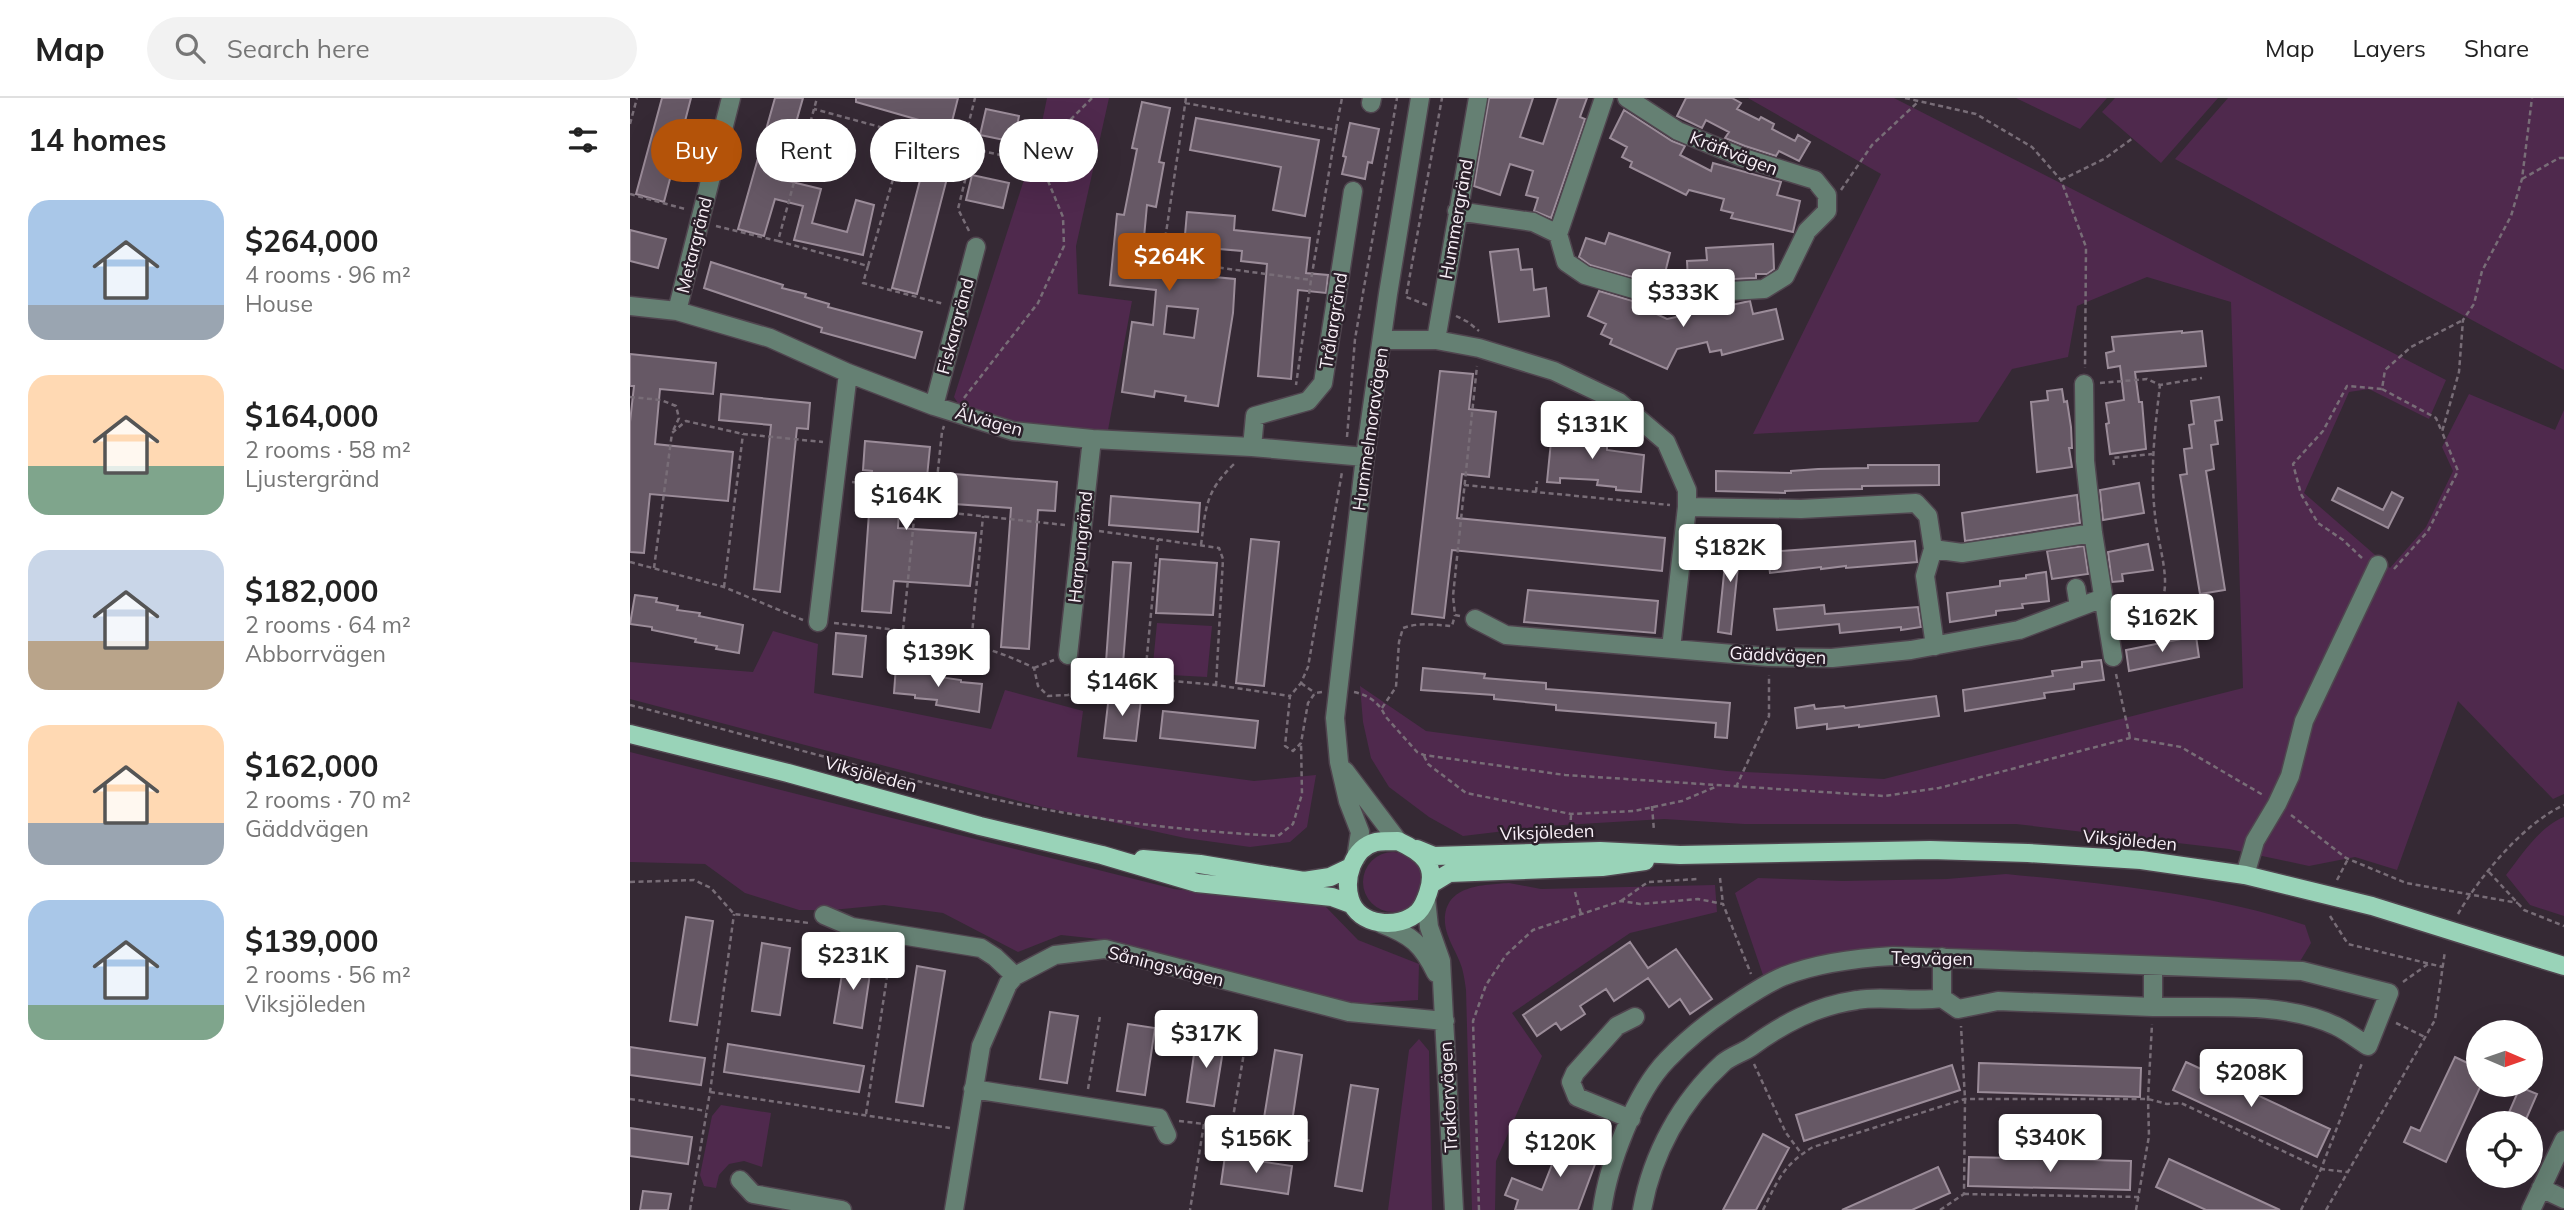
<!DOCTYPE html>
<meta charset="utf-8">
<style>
body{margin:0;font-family:Mulish,sans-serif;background:#f2f2f2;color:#222;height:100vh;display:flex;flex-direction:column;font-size:26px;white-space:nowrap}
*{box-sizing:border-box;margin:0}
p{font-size:23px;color:#767676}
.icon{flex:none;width:38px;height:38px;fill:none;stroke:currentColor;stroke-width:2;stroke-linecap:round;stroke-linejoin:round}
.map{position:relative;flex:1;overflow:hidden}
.panel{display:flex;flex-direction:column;background:#fff;width:630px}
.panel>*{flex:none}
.hud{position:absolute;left:21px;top:21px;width:665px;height:63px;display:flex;gap:14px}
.needle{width:46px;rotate:92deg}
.controls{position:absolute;left:1836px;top:922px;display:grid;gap:14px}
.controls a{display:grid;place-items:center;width:77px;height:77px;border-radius:50%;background:#fff;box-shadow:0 7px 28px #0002;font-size:35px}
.price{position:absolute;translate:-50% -60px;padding:0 16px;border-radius:7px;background:#fff;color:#222;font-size:23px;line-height:46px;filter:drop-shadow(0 2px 4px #0008)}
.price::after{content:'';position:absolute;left:50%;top:42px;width:21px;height:16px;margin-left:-10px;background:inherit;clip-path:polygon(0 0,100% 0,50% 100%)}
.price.selected{background:#b45309;color:#fff}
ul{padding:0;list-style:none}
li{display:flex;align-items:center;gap:21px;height:175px;padding:0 28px}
li span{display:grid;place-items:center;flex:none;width:196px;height:140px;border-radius:21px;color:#555}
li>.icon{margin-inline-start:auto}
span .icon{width:84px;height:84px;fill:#fffc;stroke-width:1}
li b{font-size:30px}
h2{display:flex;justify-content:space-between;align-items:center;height:84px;padding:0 28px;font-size:30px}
.pill{padding:0 24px;border-radius:32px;background:#fff;box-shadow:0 7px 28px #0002;font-size:24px;line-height:63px}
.pill.selected{background:#b45309;color:#fff}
header{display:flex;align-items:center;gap:42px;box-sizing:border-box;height:98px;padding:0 35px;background:#fff;border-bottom:2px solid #e0e0e0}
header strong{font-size:33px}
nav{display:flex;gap:38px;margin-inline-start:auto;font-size:24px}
.search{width:490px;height:63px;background:#f2f2f2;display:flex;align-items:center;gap:18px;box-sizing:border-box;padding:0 24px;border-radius:38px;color:#767676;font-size:26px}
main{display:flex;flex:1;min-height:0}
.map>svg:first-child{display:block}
</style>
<header>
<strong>Map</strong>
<div class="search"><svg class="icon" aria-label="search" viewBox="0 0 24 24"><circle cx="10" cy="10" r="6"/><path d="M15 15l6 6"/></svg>Search here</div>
<nav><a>Map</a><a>Layers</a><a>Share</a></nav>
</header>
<main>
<section class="panel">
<h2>14 homes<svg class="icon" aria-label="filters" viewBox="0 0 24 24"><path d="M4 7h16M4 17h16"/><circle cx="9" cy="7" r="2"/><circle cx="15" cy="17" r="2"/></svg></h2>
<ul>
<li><span style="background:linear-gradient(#a9c7e8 75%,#9aa5b1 0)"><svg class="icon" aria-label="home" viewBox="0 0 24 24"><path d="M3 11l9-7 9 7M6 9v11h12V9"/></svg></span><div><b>$264,000</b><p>4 rooms · 96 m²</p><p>House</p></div></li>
<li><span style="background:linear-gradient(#ffd9b3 65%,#7fa58c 0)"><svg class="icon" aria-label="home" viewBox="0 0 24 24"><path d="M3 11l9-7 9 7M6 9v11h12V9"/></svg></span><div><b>$164,000</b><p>2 rooms · 58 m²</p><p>Ljustergränd</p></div></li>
<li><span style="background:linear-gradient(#c9d6e8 65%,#b9a48a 0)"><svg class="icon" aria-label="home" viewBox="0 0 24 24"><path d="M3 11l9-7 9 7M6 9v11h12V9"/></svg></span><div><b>$182,000</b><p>2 rooms · 64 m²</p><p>Abborrvägen</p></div></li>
<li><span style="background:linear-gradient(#ffd9b3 70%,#9aa5b1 0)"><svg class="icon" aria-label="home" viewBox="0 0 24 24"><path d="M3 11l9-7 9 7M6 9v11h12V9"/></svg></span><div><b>$162,000</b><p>2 rooms · 70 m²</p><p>Gäddvägen</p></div></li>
<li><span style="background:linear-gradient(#a9c7e8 75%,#7fa58c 0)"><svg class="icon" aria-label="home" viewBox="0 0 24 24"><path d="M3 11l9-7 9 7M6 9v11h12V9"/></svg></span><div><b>$139,000</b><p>2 rooms · 56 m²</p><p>Viksjöleden</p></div></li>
</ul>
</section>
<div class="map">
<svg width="1934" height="1112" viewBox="0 0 1934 1112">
<rect width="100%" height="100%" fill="#352934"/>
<!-- green -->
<path fill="#4f294d" d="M417,0H479L446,148L448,196L502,203L478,332L382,327L333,313L324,299L411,29Z
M1118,0H1264L1816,282L1799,321L1739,291L1719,294L1674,395L1760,470L1796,429L1823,373L1812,349L1839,296L1925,332L1934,312V696L1923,701L1828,603L1767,772L1725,759L1679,768L1599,751L1386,726H1114L1034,721L917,728L833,738L799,719L759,689L741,660L733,624L730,588L796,633L1097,673L1254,681L1613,590L1601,204L1517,179L1447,208L1438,259L1382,271L1348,324L1123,336L1251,76Z
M1386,0H1477L1450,31Z
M1485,0H1588L1531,65L1472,14Z
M1598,0H1934V272L1545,61Z
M527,525L582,528L577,579L522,576Z
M143,533L188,546L184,595L361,631L375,592L453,613L447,659L624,683L686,677L677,729L660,744L620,749L555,740L404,707L0,601V564L123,574Z
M0,654L544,791L695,808L728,842L789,866L788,902L726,906L478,842L431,837L388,854L313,815L254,807L202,812H169L115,795L75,766L0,764Z
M1934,719V818L1900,807L1876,777C1891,758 1910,728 1934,719Z
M733 784a30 30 0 1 1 60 0a30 30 0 1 1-60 0Z
M1376,776C1476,786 1579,795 1675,827L1681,845L1669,865L1357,853L1206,855L1134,880L1105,795L1128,780L1213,783L1317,781Z
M879,785L911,791L1085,787L1087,814L1000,835L882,915L912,958L866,1063L865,1112H842L836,892C835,885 834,877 832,870C828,856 816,840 815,825C813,787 852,787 879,785Z
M789,941L799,953L802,1112H758L779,952Z
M91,1007L141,1015L132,1069L114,1063L99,1066L89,1077L86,1090L74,1088L70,1077L82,1018Z"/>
<!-- building -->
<path fill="#665865" stroke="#9b8c99" stroke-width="2" fill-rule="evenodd" d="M32,0H61L34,104L6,96Z
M145,0H173L150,81L191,91L182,125L217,134L226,102L244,107L233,157L164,142L173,108L145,101L134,138L108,131Z
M226,0H328L314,55L323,57L287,196L262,190L302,36L287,32L289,22L226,4Z
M859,0H903L890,39L913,46L928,0H957L950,19L955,21L921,120L904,113L908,100L896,97L903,73L880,66L870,97L844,88Z
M1056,0H1102L1111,5L1107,11L1129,22L1131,19L1144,26L1142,31L1165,43L1168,37L1180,44L1169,63L1149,53L1146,58L1115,48L1095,40L1099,34L1076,22L1072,30L1047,18Z
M512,4L540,10L529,64L534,65L526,109L517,107L511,172L605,181L603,215L588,308L555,303L556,298L525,293L524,299L492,294L502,224L523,227L526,192L480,187L487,116L494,117L507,51L502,50ZM537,208L568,211L564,240L534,236Z
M356,11L389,18L384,44L350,37Z
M994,12L1042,43L1055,48L1050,57L1081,73L1083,65L1151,84L1147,97L1170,103L1163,134L1101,120L1103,115L1091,112L1094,101L1059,92L1056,97L1000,69L1002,64L992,59L997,49L980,40Z
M566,20L689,42L675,118L643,112L651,69L560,52Z
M720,25L749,31L742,65L738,64L735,81L712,76L716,59L713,58Z
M342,77L379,85L373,110L336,102Z
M557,114L605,118L604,132L680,140L676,175L698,177L696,195L668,192L661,281L628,278L637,166L611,163L612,153L554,148Z
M0,132L36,141L28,170L0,163Z
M979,135L1040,155L1033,183L1015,177L1013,182L960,167L949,159L956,140L975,146Z
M1143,146L1144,171L1137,176H1126V180L1058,183L1057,163L1077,162L1076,150Z
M888,151L891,172L902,171L904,192L916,190L919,218L869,224L860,154Z
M81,164L153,187L152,190L176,196L175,199L199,206L198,209L292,234L285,260L191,234L192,230L74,190Z
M969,193L1006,204L1005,206L1037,221L1120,203L1123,216L1146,211L1153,241L1092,257L1091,252L1080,254L1077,244L1047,251L1037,271L980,246L982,241L971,236L976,226L958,218Z
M1552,233V235L1572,233L1576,268L1505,274L1509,304H1512L1516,351L1480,356L1476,326L1479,325L1476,305L1494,302L1490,268L1478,270L1476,255L1484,253L1482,239Z
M0,256L86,265L83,296L30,291L25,346L103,354L98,403L20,396L14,455L0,454V324L4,288H0Z
M810,273L843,276L839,311L866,314L859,379L832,376L827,420L1035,440L1032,473L822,452L814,520L782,516Z
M1432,291L1434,304L1437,303L1441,329L1442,350H1439L1442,369L1407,374L1401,304L1418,302L1417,293Z
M91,296L180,305L178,331L167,330L150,494L124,491L141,327L89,322Z
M1589,299L1592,322L1585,323L1588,346L1581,347L1584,371L1576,373L1595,492L1570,496L1550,377L1557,376L1554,351L1562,350L1559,327L1564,326L1561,303Z
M924,313L936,314L934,340L959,341V346L977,348V352L1014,357L1011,394L986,392V389L967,387L968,382L930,380V385L917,384Z
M235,343L300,349L297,379L271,376L268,430L346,435L340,488L264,483L261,515L232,513L242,373L233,372Z
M1238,367H1309V387L1232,388V391L1181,392L1155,393V395L1086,393V373L1161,375V373L1188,371L1238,370Z
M312,375L427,384L425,413L408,412L399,551L371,549L381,410L310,405Z
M1509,385L1514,415L1473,422L1470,392Z
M1708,390L1753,412L1762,394L1773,400L1758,430L1702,402Z
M1447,397L1450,425L1335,443L1332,415Z
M481,398L570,405L568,434L479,427Z
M1098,437L1111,439L1101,536L1088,534Z
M621,441L649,444L634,588L606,585Z
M1285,443L1287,464L1216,470V468L1191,471V469L1140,475L1137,454Z
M1518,446L1523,472L1492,476L1493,483L1482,484L1478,454Z
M1454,448L1458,476L1422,481L1417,453Z
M530,461L587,465L583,517L526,515Z
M483,464L501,465L493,566L476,564Z
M1416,474L1419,503L1392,506L1393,510L1366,513V517L1320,524L1317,495L1370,488V483L1396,480V477Z
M898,492L1028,503L1025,535L894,524Z
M5,497L27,500L26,504L48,508L47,512L70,515L69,518L113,527L109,555L86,551L87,548L65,544L66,541L22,532V529L0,526Z
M1194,507L1195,516L1288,509L1291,529L1271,532V529L1210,535L1209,526L1147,532L1144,511Z
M206,535L236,538L232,579L203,576Z
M1566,538L1569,559L1499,573L1496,552Z
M1471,562L1474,582L1444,586V591L1414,595L1415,600L1335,613L1333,592L1423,578L1422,573L1452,569V564Z
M266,568L288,570V574L309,576V579L331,582V584L352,586L349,614L306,607L307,602L285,600V597L264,595Z
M793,570L855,576L854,580L916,585V591L1100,605L1097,640L1085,639L1086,625L926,612V607L864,601V597L791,592Z
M479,597L511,601L506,643L474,640Z
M1306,598L1309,618L1229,629V627L1197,631V626L1167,630L1165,610L1184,607L1185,611L1214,608L1215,610Z
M533,613L628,623L625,650L530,640Z
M56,819L83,823L67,927L40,923Z
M1000,844L1018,870L1046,851L1082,901L1060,916L1050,901L1039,909L1018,880L984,903L976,891L950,908L955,916L931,932L926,925L907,938L893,917Z
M132,845L160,850L150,917L122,913Z
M215,858L242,862L232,930L204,925Z
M287,868L315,873L293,1008L266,1004Z
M420,914L448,918L437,985L410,981Z
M498,926L525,930L515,997L487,993Z
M567,936L595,940L584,1008L557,1004Z
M98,946L234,968L229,994L94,974Z
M0,949L75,960L71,987L0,977Z
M645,952L672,957L662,1024L634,1020Z
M1825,959L1848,970V987H1851L1816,1064L1774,1044L1781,1029L1790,1033Z
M1556,964L1700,1031L1687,1059L1543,992Z
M1349,965L1511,970L1510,999L1348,994Z
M1322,967L1330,992L1174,1043L1166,1017Z
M721,987L748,991L732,1093L705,1088Z
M1890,989L1907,996L1894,1026H1874Z
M0,1030L62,1039L58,1066L0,1058Z
M934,1036L971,1050L948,1112H885L888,1102L875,1097L882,1080L912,1092Z
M1133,1036L1159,1050L1126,1112H1093Z
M595,1058L662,1068L658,1096L591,1086Z
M1339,1059L1501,1063L1500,1092L1338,1088Z
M1539,1061L1650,1112H1576L1526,1089Z
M1308,1069L1320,1095L1282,1112H1212Z
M13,1093L41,1096L38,1112H10Z"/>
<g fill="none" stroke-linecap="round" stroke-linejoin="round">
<!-- minor casing -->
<g stroke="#50454f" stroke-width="21">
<path id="minor" d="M741,5L742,0
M827,113L903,124L928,136L936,164L955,177L1014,194L1066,195L1134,191L1155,178L1177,133L1197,113V97L1185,82L1111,59L1048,33L997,0
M928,136L974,0
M0,208L47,213L140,240L218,275L304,308L383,333L462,341L622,349L735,359
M47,213L101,0
M752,242H806L849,250L924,273L989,304L1036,344L1057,392V409L1041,550
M806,242L848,0
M1454,286L1455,363L1463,435L1483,559
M304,308L346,149
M622,349L625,318L678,303L693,285L723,93
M1057,409L1171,411L1286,405L1298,418L1303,451L1332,455L1463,435
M1303,451L1295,478L1305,548
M1446,490L1449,509
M845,521L876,537L1139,559L1202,560L1281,552L1389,532L1473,500
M188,524L218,275
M438,557L462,341
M715,673L768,743
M726,760L730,734L718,703L709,664L705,620L735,359L758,196L790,0
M1615,777L1625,743L1647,706L1660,678L1674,623L1748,467
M796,801L799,829L811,863L824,1112
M194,817L222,829L351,850L365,859L385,878
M752,826C781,837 792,846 806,875
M1312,900V859
M343,991L529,1020L537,1037
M1001,1021L947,999L941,984L945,975L987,928L1005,919
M110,1082L123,1096L212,1112
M1911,1090L1934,1101
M324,1112L351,948L378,886L385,878L425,857L475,851L719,914L815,923
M972,1112C978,1067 1005,995 1037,962C1058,940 1082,921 1107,905C1122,895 1137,885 1154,878C1188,865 1227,860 1263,858L1672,873L1759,895L1738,948C1728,942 1717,933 1706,928C1655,903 1579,910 1523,909V868
M1012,1112C1022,1056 1051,1003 1093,965C1101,958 1112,955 1121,949C1154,925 1186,908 1227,902C1255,897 1284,905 1312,900L1328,911L1368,903L1523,909
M1901,1112L1934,1042"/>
</g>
<!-- major casing -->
<g stroke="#50454f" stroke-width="21">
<path id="major" d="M0,636L158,675L350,728L472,757L567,785L702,799L721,806
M768,743C792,754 808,766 798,795C796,801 792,810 788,814C769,832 728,828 720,801C714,781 722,750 746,744C753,743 761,743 768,743Z
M787,751L804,758L970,753L1050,757L1300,752L1398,755L1511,762L1615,777L1742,808L1934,868
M513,761L570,766L674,783L700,779L721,769
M801,786L819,775L972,769L1015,763"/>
</g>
<!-- path -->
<path stroke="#786d77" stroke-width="2.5" stroke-dasharray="5 3.5" stroke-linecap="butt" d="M556,0L532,162L681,182L666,287
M1275,0L1346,16L1402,49L1431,82L1456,149L1455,270
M555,5L706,32L681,182
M0,26L7,0
M706,31L712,0
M276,36L411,66
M1892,81L1929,60H1934
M1431,82L1474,61L1503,40
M1211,92L1242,47L1289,3
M0,96L55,111
M86,128L148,143L187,0
M339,133L328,111L341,58L334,44L345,0
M148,143L238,168L276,36L184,11
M238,168L233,185L314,206
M797,207L776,199L812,0
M826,218L838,224L849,233
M1470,285L1517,281L1530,287L1572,280
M1752,291L1806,320L1812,334
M0,299L31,302L46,308L49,320L42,335L56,323L113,336L193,344
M334,300L408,205L434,148L433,119L411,66L434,28L462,0
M717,339L725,241L767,0
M1484,367L1483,360L1522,356
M222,384L284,390L285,411L435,427
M834,387L1040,407
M284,390H298L307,381L312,334L314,328
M906,394L907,383
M469,433L589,450L593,461L586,587
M571,447C576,409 575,394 604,366
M1732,460L1713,442L1688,425L1671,396L1663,366L1693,333L1717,288L1752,291L1755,272L1781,249L1833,222
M0,464L94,489L173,522
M24,470L42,335
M1764,471L1798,433L1828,373L1812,334L1829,274L1833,222L1844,206L1852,173L1881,118L1892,81L1902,0
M94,489L113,336
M1493,514C1506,512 1525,514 1532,501C1540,485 1530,450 1527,432C1519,381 1524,338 1530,287
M830,518L825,517L823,498L847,268
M204,525C271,532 343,539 404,570L408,588L418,598L438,597L481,577L586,587L660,598
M273,532L285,411
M341,547L353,418
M404,570L424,562
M1486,576L1500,640
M515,579L528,441
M671,585L685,595
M692,594L685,595L678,605L671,645L663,653L655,648L660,598L671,585L678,569L712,374
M724,594C738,597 750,605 755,618L787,654L794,657L935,677L1254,698L1309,690L1500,640L1551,649L1633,697
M0,607C120,637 238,673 359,700C452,721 554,733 648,738L663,726L672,696L671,645
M752,610L766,589L769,544L773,530C789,524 806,527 822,528L825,517
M794,658L798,666L836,695L941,716L1004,713L1052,703L1085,689
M1106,689L1139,618V577
M1022,708L1024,733
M1661,717L1716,760L1776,785L1888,805
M940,739L941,716
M1859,774L1894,812L1934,828
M1090,780L1093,806
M1707,782L1718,761
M0,784L64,782L81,790L104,816L179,825
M945,794L951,816
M991,803L1018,784L1068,781
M1828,816C1850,778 1894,725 1934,707
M1700,818L1718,846L1813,869
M1773,884L1798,866
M1766,925L1795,939
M1124,966L1156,1035L1171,1055
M458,991L470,918
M80,994L320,1030
M0,1001L76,1013
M236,1016L261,853
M549,1023L574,1026L560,1112
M574,1026L681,1043
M601,1031L615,949
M1334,1096L1509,1099
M60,1112L80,994L104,816
M849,1112L843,923L856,887L876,857L903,832L991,803L1010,806L1068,801L1093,806L1121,876
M1133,1112C1148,1082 1153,1067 1183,1049L1335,1001H1518L1537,1006L1551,1005L1691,1071L1717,1074
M1310,1112L1334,1096L1335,1001L1331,928
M1506,1112L1519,1038L1518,1001L1522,926
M1671,1112L1691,1071L1732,965
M1696,1112L1805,922L1815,853"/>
<!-- minor -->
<use href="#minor" stroke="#658073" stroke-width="18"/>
<!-- major -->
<use href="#major" stroke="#99d3b8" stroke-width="18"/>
</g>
<g text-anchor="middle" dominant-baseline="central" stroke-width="5" stroke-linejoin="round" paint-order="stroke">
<!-- street labels -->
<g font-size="18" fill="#f9f0f8" stroke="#2b202a">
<text transform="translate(1104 55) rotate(21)">Kräftvägen</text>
<text transform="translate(826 121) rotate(-80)">Hummergränd</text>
<text transform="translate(64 147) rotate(-76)">Metargränd</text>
<text transform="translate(703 223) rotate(-81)">Trålargränd</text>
<text transform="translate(325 228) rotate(-75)">Fiskargränd</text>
<text transform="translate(359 323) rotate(15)">Ålvägen</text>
<text transform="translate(740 331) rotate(-82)">Hummelmoravägen</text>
<text transform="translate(450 449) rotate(-84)">Harpungränd</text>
<text transform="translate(1148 557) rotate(3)">Gäddvägen</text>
<text transform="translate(241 676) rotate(15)">Viksjöleden</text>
<text transform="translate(917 734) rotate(-2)">Viksjöleden</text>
<text transform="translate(1500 742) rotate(5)">Viksjöleden</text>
<text transform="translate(1302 860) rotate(1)">Tegvägen</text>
<text transform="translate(536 868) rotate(14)">Såningsvägen</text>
<text transform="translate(818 999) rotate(-93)">Traktorvägen</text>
</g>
</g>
</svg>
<div class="controls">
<a><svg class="needle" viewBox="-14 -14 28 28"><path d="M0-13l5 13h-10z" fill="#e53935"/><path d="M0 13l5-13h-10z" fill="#767676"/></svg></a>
<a><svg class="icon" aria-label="locate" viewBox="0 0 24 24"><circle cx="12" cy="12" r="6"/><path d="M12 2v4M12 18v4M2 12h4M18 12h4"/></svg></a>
</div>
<b class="price selected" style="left:539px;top:195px">$264K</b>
<b class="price" style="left:1053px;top:231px">$333K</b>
<b class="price" style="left:962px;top:363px">$131K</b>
<b class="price" style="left:276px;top:434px">$164K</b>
<b class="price" style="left:1100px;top:486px">$182K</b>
<b class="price" style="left:1532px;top:556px">$162K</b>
<b class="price" style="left:308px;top:591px">$139K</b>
<b class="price" style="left:492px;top:620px">$146K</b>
<b class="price" style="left:223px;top:894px">$231K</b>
<b class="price" style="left:576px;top:972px">$317K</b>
<b class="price" style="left:1621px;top:1011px">$208K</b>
<b class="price" style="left:1420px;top:1076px">$340K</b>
<b class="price" style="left:626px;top:1077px">$156K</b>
<b class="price" style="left:930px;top:1081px">$120K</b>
<div class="hud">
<a class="pill selected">Buy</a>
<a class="pill">Rent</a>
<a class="pill">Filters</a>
<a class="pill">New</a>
</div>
</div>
</main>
